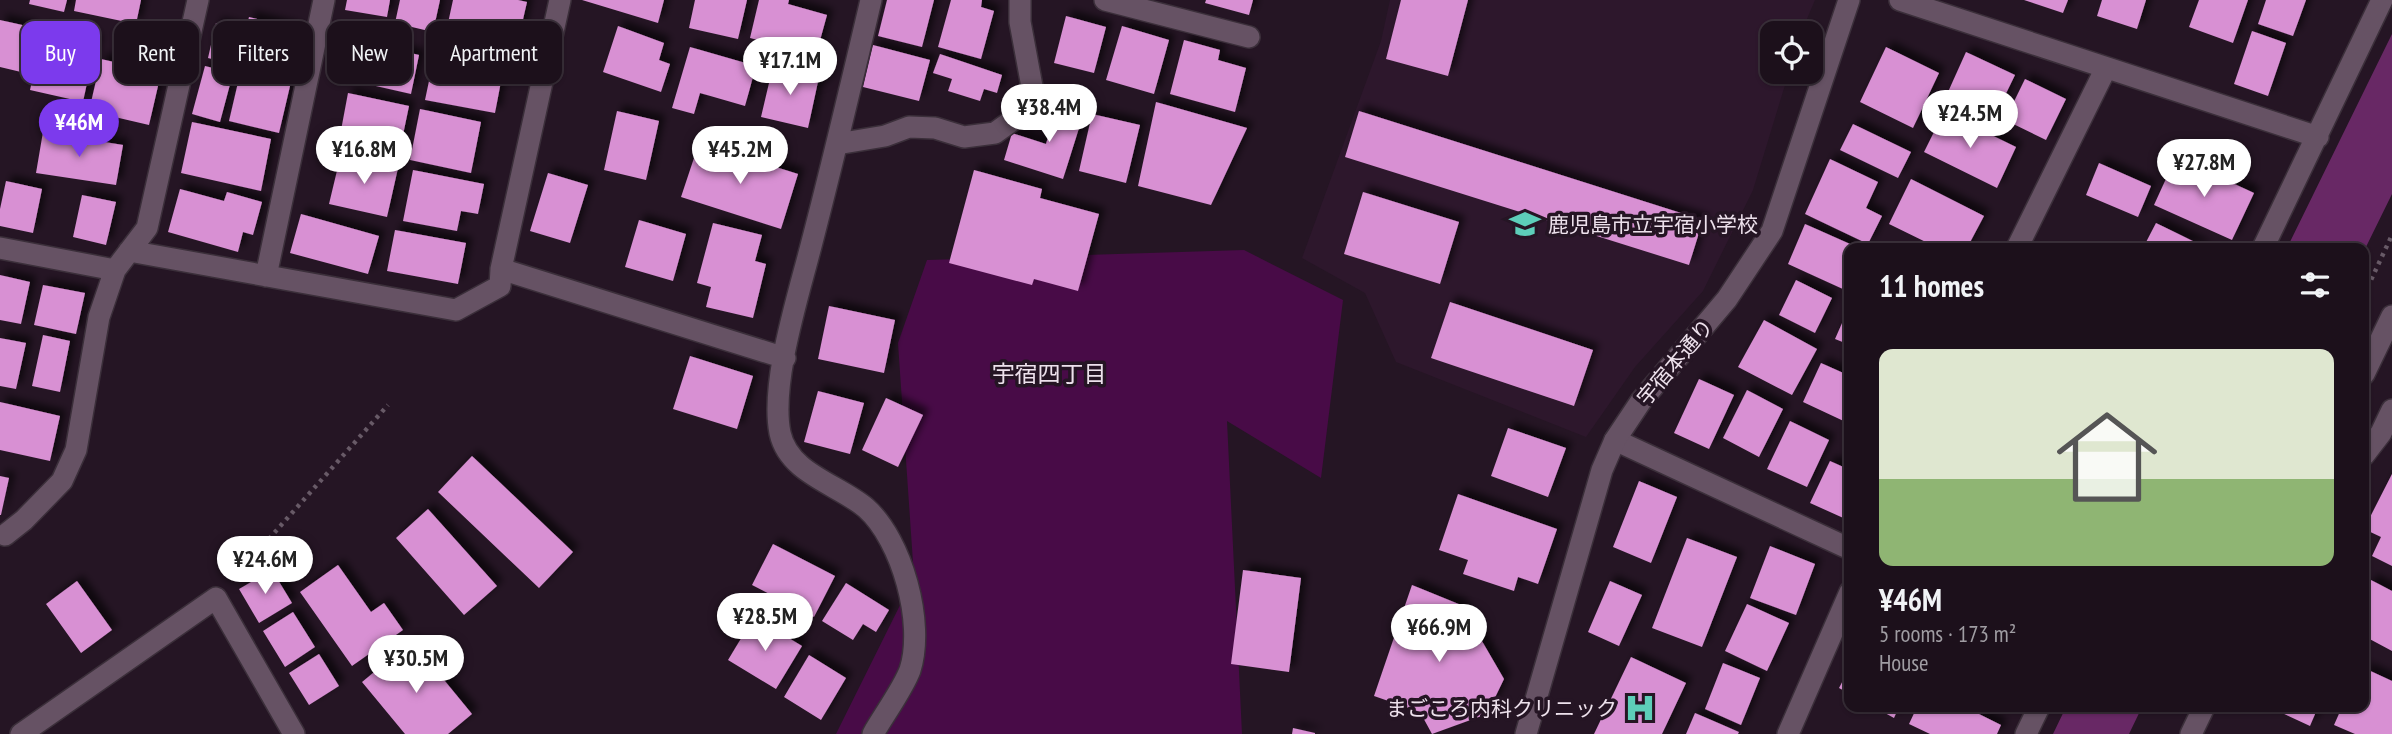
<!DOCTYPE html>
<meta charset="utf-8">
<style>
body{margin:0;font-family:"PT Sans Narrow","Noto Sans JP",sans-serif;background:#291e28;color:#f1f3f6;height:100vh;display:flex;flex-direction:column;font-size:26px;white-space:nowrap}
*{box-sizing:border-box;margin:0}
p{font-size:23px;color:#a09da3}
.icon{flex:none;width:38px;height:38px;fill:none;stroke:currentColor;stroke-width:2;stroke-linecap:round;stroke-linejoin:round}
.map{position:relative;flex:1;overflow:hidden}
.details{position:absolute;left:1844px;top:243px;width:525px;height:469px;display:flex;flex-direction:column;background:#1c101b;border-radius:14px;box-shadow:0 2px 5px #0004,0 0 0 2px #3a303a}
.details>*{flex:none}
.hud{position:absolute;left:21px;top:21px;width:665px;height:63px;display:flex;gap:14px}
.fabs{position:absolute;left:1760px;top:21px;display:grid;gap:14px}
.fabs a{display:grid;place-items:center;width:63px;height:63px;border-radius:14px;background:#1c101b;box-shadow:0 2px 5px #0004,0 0 0 2px #3a303a;font-size:35px}
.price{position:absolute;translate:-50% -60px;padding:0 16px;border-radius:24px;background:#fff;color:#222;font-size:23px;line-height:46px;filter:drop-shadow(0 2px 4px #0008)}
.price::after{content:'';position:absolute;left:50%;top:42px;width:21px;height:16px;margin-left:-10px;background:inherit;clip-path:polygon(0 0,100% 0,50% 100%)}
.price.active{background:#7c3aed;color:#fff}
ul{padding:0;list-style:none}
li{display:grid;align-content:center;gap:14px;height:371px;padding:0 35px}
li+li{border-top:2px solid #3a303a}
li span{display:grid;place-items:center;height:217px;border-radius:14px;color:#555}
li>.icon{margin-inline-start:auto}
span .icon{width:126px;height:126px;fill:#fffc;stroke-width:1}
li b{font-size:30px}
h2{display:flex;justify-content:space-between;align-items:center;height:84px;padding:0 35px;font-size:30px}
.chip{padding:0 24px;border-radius:14px;background:#1c101b;box-shadow:0 2px 5px #0004,0 0 0 2px #3a303a;font-size:24px;line-height:63px}
.chip.active{background:#7c3aed;color:#fff}
.map>svg:first-child{display:block}
</style>
<div class="map">
<svg width="2392" height="734" viewBox="0 0 2392 734">
<defs>
<filter id="shadow"><feDropShadow dx="6" dy="-6" stdDeviation="3.5" flood-color="#0009"/></filter>
</defs>
<rect width="100%" height="100%" fill="#251524"/>
<!-- built -->
<path fill="#2d172c" d="M1390,0H1815L1801,33H1773V72H1789L1753,190L1703,291L1635,367L1586,437L1396,362L1365,293L1302,258L1381,41Z"/>
<!-- green -->
<path fill="#480b47" d="M1244,250L1343,300L1321,478L1227,421L1242,734H836L914,577L898,343L927,260Z"/>
<!-- water -->
<path fill="#682865" d="M2392,34V194L2364,251V248H2287Z
M2066,707H2142L2129,734H2053Z"/>
<!-- building -->
<path fill="#d890d3" filter="url(#shadow)" d="M30,0H67L64,12L29,4Z
M76,0H141L136,24L74,11Z
M347,0H390L387,17L345,10Z
M400,0H440L433,32L395,23Z
M453,0H518L527,2L515,54L445,37Z
M582,0H664L658,23Z
M695,0H747L738,39L689,28Z
M759,0H789L788,4L827,15L816,55L750,38Z
M887,0H934L922,47L878,36Z
M951,0H982L981,7L994,11L981,59L938,47Z
M1206,0H1253L1249,15L1205,3Z
M1401,0H1468L1448,76L1386,59Z
M2024,0H2068L2063,13Z
M2102,0H2146L2137,29L2097,16Z
M2199,0H2248L2233,43L2189,27Z
M2266,0H2306L2293,36L2258,24Z
M1066,16L1106,27L1094,73L1054,63Z
M249,17L294,28L282,77L208,58L216,23L246,30Z
M0,20L31,27L21,72L0,67Z
M618,26L664,43L659,60L670,64L661,92L603,72Z
M1122,26L1169,40L1154,94L1106,80Z
M43,29L96,40L83,102L30,90Z
M2252,31L2286,43L2268,96L2234,84Z
M1184,40L1220,50L1218,60L1246,68L1235,112L1170,94Z
M376,45L419,55L411,94L367,84Z
M873,45L930,60L919,101L863,87Z
M690,47L756,66L745,106L700,93L694,114L672,108Z
M1886,47L1939,73L1913,128L1860,102Z
M1966,52L2015,75L1996,114L1948,92Z
M940,54L1002,75L997,93L984,89L980,101L948,91L952,79L933,73Z
M101,59L161,73L149,125L89,111Z
M433,62L502,76L495,113L425,100Z
M205,66L233,73L220,122L192,114Z
M773,66L819,77L808,128L761,117Z
M240,74L290,86L279,133L229,121Z
M2025,79L2066,99L2046,140L2005,120Z
M348,93L409,106L399,154L339,141Z
M1059,100L1085,109L1063,179L1004,160L1012,133L1046,144Z
M1156,102L1247,128L1211,205L1138,186Z
M420,109L481,122L471,173L410,160Z
M617,111L659,121L646,180L604,170Z
M1359,111L1703,220L1689,265L1345,157Z
M1944,112L2016,147L1997,188L1924,152Z
M1092,114L1140,125L1126,183L1079,171Z
M192,122L271,139L261,191L181,173Z
M1853,124L1911,152L1898,178L1840,150Z
M43,132L123,145L116,185L36,173Z
M699,143L798,174L781,229L681,197Z
M341,154L398,168L387,217L329,204Z
M2176,157L2254,193L2232,240L2154,205Z
M1830,159L1878,182L1866,208L1882,216L1868,244L1805,214Z
M2099,163L2151,186L2138,217L2086,195Z
M413,170L484,184L478,214L461,211L457,231L403,221Z
M974,170L1042,189L1040,198L1099,214L1078,291L1034,279L1032,285L949,263Z
M548,173L588,185L570,243L530,231Z
M1911,179L1984,216L1967,248H1938L1889,224Z
M6,181L42,189L33,233L0,226V209Z
M180,189L224,201L227,192L262,202L253,235L243,232L238,252L168,232Z
M1363,192L1459,222L1440,284L1344,254Z
M82,195L116,202L106,245L73,237Z
M301,214L379,236L368,274L290,253Z
M639,220L686,234L673,281L625,267Z
M713,223L762,235L755,261L766,264L753,318L706,307L711,287L697,283Z
M2156,223L2207,248H2143Z
M1805,224L1859,248H1850V280L1845,290L1788,264Z
M395,230L466,243L458,284L387,271Z
M0,275L30,282L21,324L0,320Z
M1796,280L1832,298L1815,333L1779,315Z
M43,285L85,293L76,334L34,325Z
M1450,302L1593,350L1574,406L1431,358Z
M1850,305V345L1835,339Z
M829,306L895,320L884,373L818,359Z
M1764,320L1817,349L1792,395L1738,367Z
M43,335L70,341L60,392L32,386Z
M0,338L26,343L16,389L0,386Z
M690,356L753,376L737,429L673,409Z
M1821,363L1850,376V424L1803,402Z
M1699,379L1734,395L1709,449L1674,433Z
M1747,390L1783,409L1759,457L1723,438Z
M818,391L864,403L850,454L804,442Z
M886,398L923,415L898,467L862,450Z
M0,402L60,416L50,461L0,450Z
M1790,421L1829,440L1807,487L1767,469Z
M1508,428L1566,448L1548,497L1491,476Z
M472,456L573,552L539,588L438,492Z
M1830,461L1850,470V521L1810,503Z
M2392,474V566L2372,556L2381,537L2364,529Z
M0,476L9,478L1,515H0Z
M1639,481L1677,497L1651,563L1613,547Z
M1458,494L1557,529L1538,584L1518,577L1514,591L1463,574L1468,560L1439,550Z
M428,509L497,586L464,615L396,538Z
M1687,538L1737,557L1702,647L1652,628Z
M773,544L835,576L814,617L752,585Z
M1770,546L1815,564L1796,615L1750,598Z
M338,565L371,612L384,603L403,630L352,666L300,592Z
M272,570L292,603L259,623L239,589Z
M1243,570L1301,578L1289,672L1231,664Z
M2371,580L2392,591V651L2364,636V594Z
M77,581L112,630L81,653L46,604Z
M1610,581L1642,595L1619,646L1588,632Z
M846,583L889,610L876,632L863,624L853,640L822,621Z
M1412,585L1461,605L1504,679L1487,714L1432,734L1420,712L1374,696Z
M1747,604L1789,623L1767,671L1725,651Z
M293,612L315,647L285,667L263,631Z
M754,617L802,646L776,689L728,660Z
M412,641L472,714L448,734H405L362,682Z
M319,654L339,686L309,705L289,673Z
M809,655L846,678L821,720L784,697Z
M1631,657L1686,683L1662,734H1594Z
M1723,663L1760,678L1741,725L1705,709Z
M1850,667V694L1839,688Z
M2364,668L2392,681V734H2355L2334,725L2342,707H2364Z
M1874,707H1899L1894,718Z
M1917,707H1965L2001,725L1997,734H1930L1909,724Z
M2269,707H2318L2310,726Z
M1695,713L1739,732L1738,734H1686Z
M1293,728L1315,733V734H1292Z"/>
<g fill="none" stroke-linecap="round" stroke-linejoin="round">
<!-- street casing -->
<g stroke="#3b2f3a" stroke-width="24">
<path id="street" d="M871,0C852,81 833,161 812,242C799,294 770,382 780,433C789,474 838,484 866,508C902,540 925,623 910,670C903,689 883,716 873,734
M1105,0L1249,37
M1900,0L2318,137
M837,144L885,136L909,127L935,128L964,137L995,133L1021,114L1033,92L1020,22V0
M0,248L115,270
M2017,248L2106,68
M2263,248L2382,0
M129,251L456,310L500,286L501,269L560,0
M501,269L785,358
M266,276L324,0
M1615,440L1850,549
M2364,455L2381,433L2392,410
M5,535L24,520L62,481L76,450L99,317L115,270L147,228L198,0
M21,734L216,598L294,734
M1788,734L1850,592
M2026,734L2039,707"/>
</g>
<!-- secondary casing -->
<g stroke="#3b2f3a" stroke-width="24">
<path id="secondary" d="M2364,374L2392,316
M1526,734L1602,470L1615,440L1641,401L1727,299L1772,231L1849,0
M2191,734L2204,707"/>
</g>
<!-- path -->
<path stroke="#685a67" stroke-width="4.5" stroke-dasharray="3.5 5" stroke-linecap="butt" d="M2364,295L2392,235
M235,577L388,405
M2154,707L2160,710L2162,707"/>
<!-- street -->
<use href="#street" stroke="#665264" stroke-width="21"/>
<!-- secondary -->
<use href="#secondary" stroke="#665264" stroke-width="21"/>
</g>
<!-- icons -->
<defs>
<g id="school-bare" transform="scale(2.415)"><path d="M0-5L7-2L0 1L-7-2ZM-4 1L0 2.5L4 1V4Q0 6-4 4Z" fill="#5dceb9" stroke="#251524" stroke-width="2.5" paint-order="stroke"/></g>
<g id="hospital-bare" transform="scale(2.415)"><path d="M-5-5h3v3.5h4V-5h3V5h-3V1.5h-4V5h-3Z" fill="#5dceb9" stroke="#251524" stroke-width="2.5" paint-order="stroke"/></g>
</defs>
<g fill-rule="evenodd">
<use href="#school-bare" x="1525" y="224"/>
<use href="#hospital-bare" x="1640" y="708"/>
</g>
<g text-anchor="middle" dominant-baseline="central" stroke-width="7" stroke-linejoin="round" paint-order="stroke">
<!-- poi labels -->
<g font-size="21" fill="#ede1ec" stroke="#251524" text-anchor="start">
<text x="1548" y="224">鹿児島市立宇宿小学校</text>
<text x="1617" y="708" text-anchor="end">まごころ内科クリニック</text>
</g>
<!-- street labels -->
<g font-size="21" fill="#ede1ec" stroke="#251524">
<text transform="translate(1675 362) rotate(-50)">宇宿本通り</text>
</g>
<!-- neighbourhood labels -->
<g font-size="23" fill="#ede1ec" stroke="#251524">
<text x="1049" y="373">宇宿四丁目</text>
</g>
</g>
</svg>
<div class="fabs">
<a><svg class="icon" aria-label="locate" viewBox="0 0 24 24"><circle cx="12" cy="12" r="6"/><path d="M12 2v4M12 18v4M2 12h4M18 12h4"/></svg></a>
</div>
<b class="price" style="left:790px;top:97px">¥17.1M</b>
<b class="price" style="left:1049px;top:144px">¥38.4M</b>
<b class="price" style="left:1970px;top:150px">¥24.5M</b>
<b class="price active" style="left:79px;top:159px">¥46M</b>
<b class="price" style="left:364px;top:186px">¥16.8M</b>
<b class="price" style="left:740px;top:186px">¥45.2M</b>
<b class="price" style="left:2204px;top:199px">¥27.8M</b>
<b class="price" style="left:265px;top:596px">¥24.6M</b>
<b class="price" style="left:765px;top:653px">¥28.5M</b>
<b class="price" style="left:1439px;top:664px">¥66.9M</b>
<b class="price" style="left:416px;top:695px">¥30.5M</b>
<div class="hud">
<a class="chip active">Buy</a>
<a class="chip">Rent</a>
<a class="chip">Filters</a>
<a class="chip">New</a>
<a class="chip">Apartment</a>
</div>
<section class="details">
<h2>11 homes<svg class="icon" aria-label="filters" viewBox="0 0 24 24"><path d="M4 7h16M4 17h16"/><circle cx="9" cy="7" r="2"/><circle cx="15" cy="17" r="2"/></svg></h2>
<ul>
<li><span style="background:linear-gradient(#dfe7d0 60%,#8fb573 0)"><svg class="icon" aria-label="home" viewBox="0 0 24 24"><path d="M3 11l9-7 9 7M6 9v11h12V9"/></svg></span><div><b>¥46M</b><p>5 rooms · 173 m²</p><p>House</p></div></li>
</ul>
</section>
</div>
